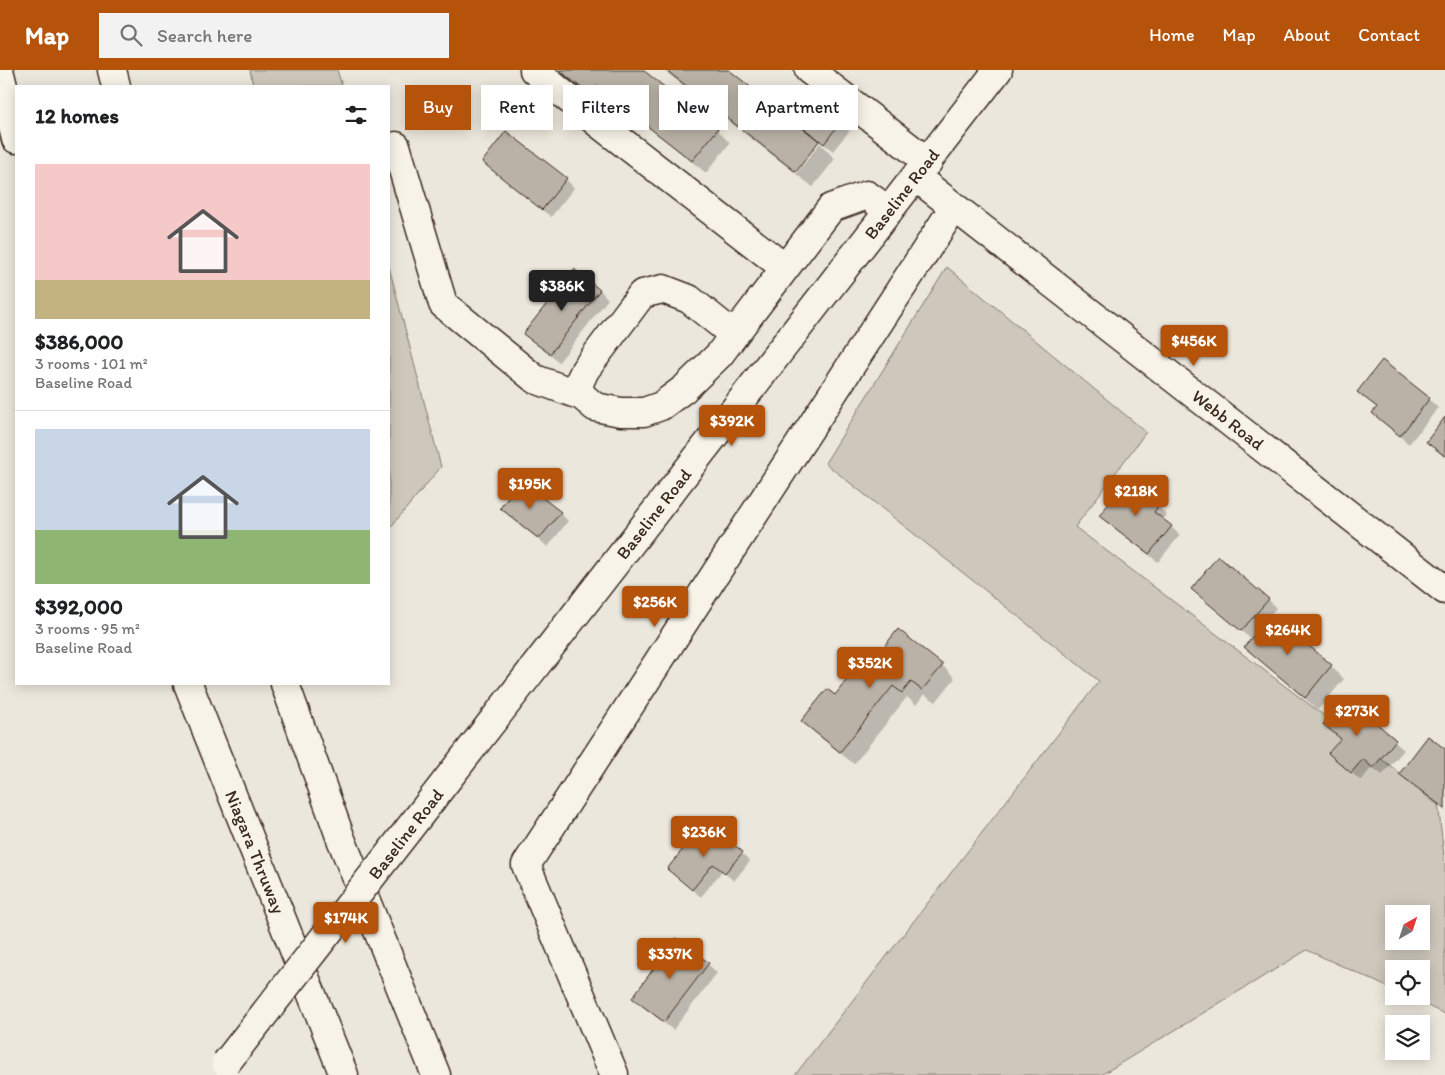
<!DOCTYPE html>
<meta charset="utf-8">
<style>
body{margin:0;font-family:Itim,sans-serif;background:#f2f2f2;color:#202124;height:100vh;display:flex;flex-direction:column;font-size:19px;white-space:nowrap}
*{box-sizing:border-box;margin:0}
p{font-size:16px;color:#757577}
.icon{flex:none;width:28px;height:28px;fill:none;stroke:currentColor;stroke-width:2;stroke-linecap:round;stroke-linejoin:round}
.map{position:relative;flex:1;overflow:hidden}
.side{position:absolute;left:15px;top:15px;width:375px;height:600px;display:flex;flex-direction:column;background:#fff;border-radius:0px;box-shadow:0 2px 12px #0003}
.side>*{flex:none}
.hud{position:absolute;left:405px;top:15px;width:475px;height:45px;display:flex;gap:10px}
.needle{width:32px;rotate:39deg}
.tools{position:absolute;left:1385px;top:835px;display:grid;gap:10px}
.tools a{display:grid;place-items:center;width:45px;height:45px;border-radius:0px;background:#fff;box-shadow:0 2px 12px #0003;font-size:25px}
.price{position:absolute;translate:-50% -42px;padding:0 11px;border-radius:5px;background:#b45309;color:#fff;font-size:16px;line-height:32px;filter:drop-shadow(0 1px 2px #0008)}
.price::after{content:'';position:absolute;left:50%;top:30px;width:15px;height:11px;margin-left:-8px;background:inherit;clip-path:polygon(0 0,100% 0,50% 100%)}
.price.selected{background:#222;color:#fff}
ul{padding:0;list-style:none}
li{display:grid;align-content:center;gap:10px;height:265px;padding:0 20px}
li+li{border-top:1px solid #e0e0e0}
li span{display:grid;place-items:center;height:155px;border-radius:0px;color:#555}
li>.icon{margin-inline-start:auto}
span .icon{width:90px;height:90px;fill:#fffc;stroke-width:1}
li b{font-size:21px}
h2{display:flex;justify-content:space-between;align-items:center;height:60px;padding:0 20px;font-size:21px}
.chip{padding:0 18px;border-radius:0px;background:#fff;box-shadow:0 2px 12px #0003;font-size:18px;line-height:45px}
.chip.selected{background:#b45309;color:#fff}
header{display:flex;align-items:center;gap:30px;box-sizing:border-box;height:70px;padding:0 25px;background:#b45309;color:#fff}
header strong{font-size:24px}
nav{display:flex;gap:28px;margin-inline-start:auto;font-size:18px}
.search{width:350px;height:45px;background:#f2f2f2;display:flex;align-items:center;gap:12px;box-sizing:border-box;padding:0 18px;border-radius:0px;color:#757577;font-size:19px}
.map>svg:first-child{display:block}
</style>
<header>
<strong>Map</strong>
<div class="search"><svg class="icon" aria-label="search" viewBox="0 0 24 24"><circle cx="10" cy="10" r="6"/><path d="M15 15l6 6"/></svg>Search here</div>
<nav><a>Home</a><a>Map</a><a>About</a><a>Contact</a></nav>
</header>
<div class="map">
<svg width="1445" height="1005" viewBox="0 0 1445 1005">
<rect width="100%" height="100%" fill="#ece7dc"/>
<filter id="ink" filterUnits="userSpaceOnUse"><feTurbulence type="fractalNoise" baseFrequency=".02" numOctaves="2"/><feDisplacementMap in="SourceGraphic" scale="10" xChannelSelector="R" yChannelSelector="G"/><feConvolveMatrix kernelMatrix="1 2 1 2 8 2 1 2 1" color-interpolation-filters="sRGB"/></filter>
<g filter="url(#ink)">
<!-- green -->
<path fill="#cec8bc" stroke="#84796d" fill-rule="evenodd" d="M250,0H337L342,16H253Z
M389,197L441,397L389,459Z
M947,197L1146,362L1075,457L1438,732L1445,796V944L1406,926H1421V899H1394V920L1307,880L1101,1005H795L1099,611L825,393ZM1394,844H1421V871H1394Z"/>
<!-- shadow -->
<path fill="#0003" d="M559,0H641L717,60L730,73L706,103L610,27L603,36L566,8Z
M663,0H727L795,54L796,52L789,45L805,24L841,51L850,60L833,81L820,71L817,72L794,102Z
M820,73L835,89L813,117L796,104Z
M483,92L566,109L574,118L551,147L492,100Z
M600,220L608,229L559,292L534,273L525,264Z
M1359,322L1429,329L1438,338L1409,374L1382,352L1373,343L1377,338Z
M1445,349V388L1428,372Z
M1158,436L1167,445L1163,450L1180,465L1158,492L1109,454L1101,445Z
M502,438L560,443L568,451L548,477L510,447Z
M1192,519L1268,529L1276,538L1270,545L1331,596L1344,609L1318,640L1259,589L1246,577L1252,570Z
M942,595L955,608L936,632L924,624L916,635L907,627L854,694L816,664L803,651L835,627L870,596Z
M1346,629L1404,680L1382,705L1372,697L1361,711L1339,692L1342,670L1333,662Z
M1445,680V741L1413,717L1400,704Z
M742,783L750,791L734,811L722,801L701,827L668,799Z
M676,870L708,894L717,903L673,960L642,936L634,928Z"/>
<!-- building -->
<path fill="#bab2a7" stroke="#3b2a1e" d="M559,0H643L718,59L692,91L596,16L589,24Z
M666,0H729L819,71L796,102Z
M805,22L842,50L824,74L787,45Z
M506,61L567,108L542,140L482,92Z
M574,199L600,220L550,284L523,264Z
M1382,290L1430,328L1400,366L1372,343L1377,337L1357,322Z
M1445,347V386L1426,372Z
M1127,410L1159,435L1154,442L1172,456L1149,484L1099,446Z
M521,411L561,442L539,469L500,438Z
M1218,486L1269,529L1241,561L1191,519Z
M1271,544L1332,595L1305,628L1244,577Z
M898,559L943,595L922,620L911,612L902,623L893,616L840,682L801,651L827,619L835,625L863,589L870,594Z
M1346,627L1396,670L1373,698L1363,689L1351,703L1328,683L1341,669L1323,654Z
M1428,666L1445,679V739L1399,704Z
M717,761L743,782L725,803L713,794L692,820L667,799L696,763L707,772Z
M676,868L709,893L664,952L632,928Z"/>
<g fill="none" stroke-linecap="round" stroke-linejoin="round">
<!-- minor casing -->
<g stroke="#3b2a1e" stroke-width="31">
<path id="minor" d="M534,0L598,53L785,198
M809,0L928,92
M396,76L443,234L535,309L582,326
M916,107L1445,520
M734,265L689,229L663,219L642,224L585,300L578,315L582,326L595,337L621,342H644L661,336L684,319L719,285L734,265L831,138L867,125L889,141
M433,728L998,0
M614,1004L526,795L954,137"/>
</g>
<!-- highway casing -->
<g stroke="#3b2a1e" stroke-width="31">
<path id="highway" d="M112,0L116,16
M0,4L16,69
M188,614L344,1005
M285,614L341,769L436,1005"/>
</g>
<!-- minor -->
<use href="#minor" stroke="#f7f3e8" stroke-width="28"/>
<!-- highway -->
<use href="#highway" stroke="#f7f3e8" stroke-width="28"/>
<!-- minor-bridge casing -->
<g stroke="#3b2a1e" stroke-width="31" stroke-linecap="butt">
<path id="minor-bridge" d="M226,993L433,728"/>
</g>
<!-- minor-bridge -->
<use href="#minor-bridge" stroke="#f7f3e8" stroke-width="28"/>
</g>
</g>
<g text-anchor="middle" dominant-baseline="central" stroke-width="4.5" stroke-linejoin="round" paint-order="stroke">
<!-- street labels -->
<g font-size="18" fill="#3b2a1e" stroke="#f7f3e8">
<text transform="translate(902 124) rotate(-52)">Baseline Road</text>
<text transform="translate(1228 350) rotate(38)">Webb Road</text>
<text transform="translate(654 444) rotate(-52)">Baseline Road</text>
<text transform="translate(406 764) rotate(-52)">Baseline Road</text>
<text transform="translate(255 782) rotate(68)">Niagara Thruway</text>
</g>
</g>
</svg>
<div class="tools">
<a><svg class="needle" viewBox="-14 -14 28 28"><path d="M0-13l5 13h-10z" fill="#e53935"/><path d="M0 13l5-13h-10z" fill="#757577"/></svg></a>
<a><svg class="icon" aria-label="locate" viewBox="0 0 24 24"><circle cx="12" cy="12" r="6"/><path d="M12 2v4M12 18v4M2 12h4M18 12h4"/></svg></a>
<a><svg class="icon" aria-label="layers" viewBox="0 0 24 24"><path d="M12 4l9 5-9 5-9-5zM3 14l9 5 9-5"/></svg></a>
</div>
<b class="price selected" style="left:562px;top:242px">$386K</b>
<b class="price" style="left:1194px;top:297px">$456K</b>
<b class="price" style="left:732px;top:377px">$392K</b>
<b class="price" style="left:530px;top:440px">$195K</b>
<b class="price" style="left:1136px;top:447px">$218K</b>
<b class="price" style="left:655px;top:558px">$256K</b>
<b class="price" style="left:1288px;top:586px">$264K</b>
<b class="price" style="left:870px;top:619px">$352K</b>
<b class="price" style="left:1357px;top:667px">$273K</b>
<b class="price" style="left:704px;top:788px">$236K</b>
<b class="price" style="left:346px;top:874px">$174K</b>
<b class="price" style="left:670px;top:910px">$337K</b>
<div class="hud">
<a class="chip selected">Buy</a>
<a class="chip">Rent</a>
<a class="chip">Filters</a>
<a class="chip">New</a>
<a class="chip">Apartment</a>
</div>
<section class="side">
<h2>12 homes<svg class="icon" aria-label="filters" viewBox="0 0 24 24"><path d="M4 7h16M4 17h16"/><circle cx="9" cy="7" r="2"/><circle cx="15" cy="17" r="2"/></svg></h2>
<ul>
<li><span style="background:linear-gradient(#f6c9c9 75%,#c2b280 0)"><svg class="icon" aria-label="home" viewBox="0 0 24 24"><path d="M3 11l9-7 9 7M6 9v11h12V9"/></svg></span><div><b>$386,000</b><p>3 rooms · 101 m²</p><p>Baseline Road</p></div></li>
<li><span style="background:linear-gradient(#c9d6e8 65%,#8fb573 0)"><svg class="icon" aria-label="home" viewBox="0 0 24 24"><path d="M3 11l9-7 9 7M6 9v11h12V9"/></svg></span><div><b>$392,000</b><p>3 rooms · 95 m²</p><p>Baseline Road</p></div></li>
</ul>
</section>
</div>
